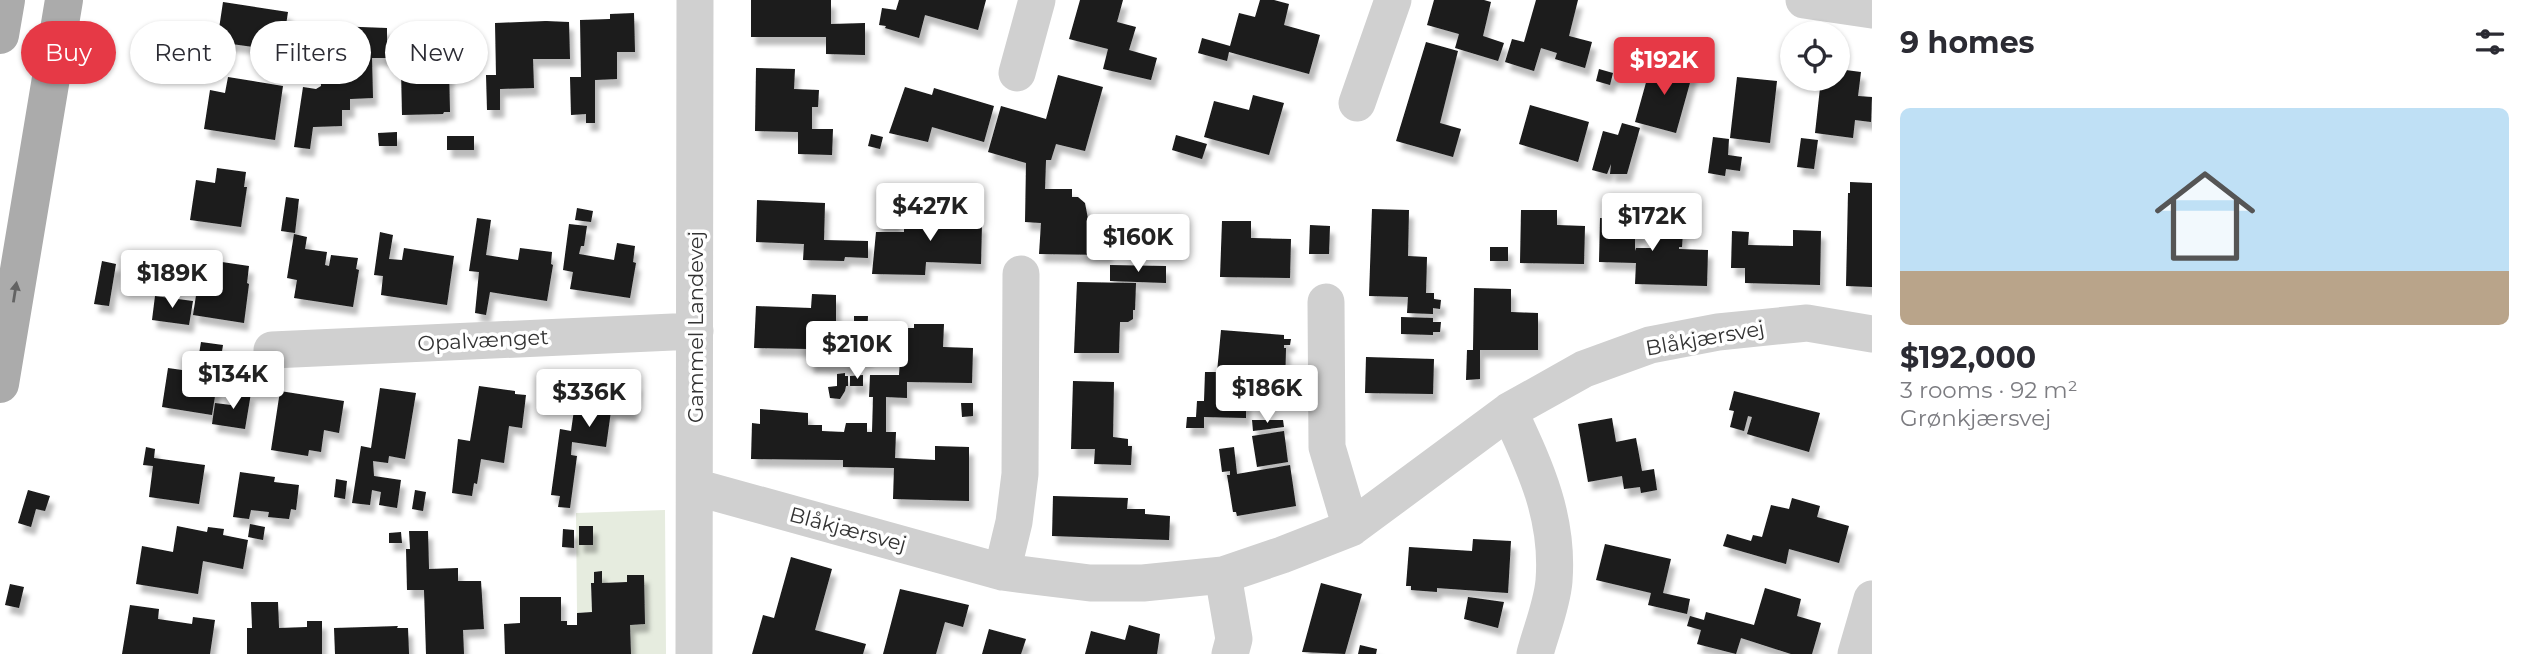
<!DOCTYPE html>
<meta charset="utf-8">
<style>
body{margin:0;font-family:Montserrat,sans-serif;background:#f2f2f3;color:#2b2b33;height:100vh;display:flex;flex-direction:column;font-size:26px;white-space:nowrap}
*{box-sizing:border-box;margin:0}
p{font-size:23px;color:#7c7c81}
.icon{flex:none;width:38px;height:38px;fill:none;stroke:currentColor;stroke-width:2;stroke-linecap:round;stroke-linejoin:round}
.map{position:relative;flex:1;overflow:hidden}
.drawer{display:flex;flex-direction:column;background:#fff;width:665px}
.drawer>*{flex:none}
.guide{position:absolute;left:21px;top:21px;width:665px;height:63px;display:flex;gap:14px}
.buttons{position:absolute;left:1780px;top:21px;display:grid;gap:14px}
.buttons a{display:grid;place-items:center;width:70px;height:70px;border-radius:50%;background:#fff;box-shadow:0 2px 5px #0004;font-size:35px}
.price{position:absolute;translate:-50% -60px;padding:0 16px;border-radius:7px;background:#fff;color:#222;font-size:23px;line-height:46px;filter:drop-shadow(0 2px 4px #0008)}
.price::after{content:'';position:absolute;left:50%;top:42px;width:21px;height:16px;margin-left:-10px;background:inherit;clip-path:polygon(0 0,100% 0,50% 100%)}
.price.active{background:#e63946;color:#fff}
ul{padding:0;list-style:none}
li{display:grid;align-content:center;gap:14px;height:371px;padding:0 28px}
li+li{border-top:2px solid #e1e1e2}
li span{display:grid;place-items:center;height:217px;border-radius:10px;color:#555}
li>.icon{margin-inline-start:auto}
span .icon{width:126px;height:126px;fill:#fffc;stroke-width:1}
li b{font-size:30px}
h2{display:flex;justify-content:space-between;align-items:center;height:84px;padding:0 28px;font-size:30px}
.pill{padding:0 24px;border-radius:32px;background:#fff;box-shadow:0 2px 5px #0004;font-size:24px;line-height:63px}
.pill.active{background:#e63946;color:#fff}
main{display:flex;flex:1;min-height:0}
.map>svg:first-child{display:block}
</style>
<main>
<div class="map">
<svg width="1872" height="654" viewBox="0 0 1872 654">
<defs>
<filter id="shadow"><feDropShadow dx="4.5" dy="8" stdDeviation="2" flood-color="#0004"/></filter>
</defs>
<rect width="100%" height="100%" fill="#fff"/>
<!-- green -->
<path fill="#e6ecdf" d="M665,510L666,654H631L630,625L645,624L644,575H627V582L602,583V572H594V583L591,584L592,612L577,613L576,513Z"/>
<!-- building -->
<path fill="#1a1a1a" filter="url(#shadow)" d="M751,0H831V24L865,23V55L826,54V37H751Z
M899,0H986L978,30L925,15L919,38L885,28L886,26L879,25L882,8L896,10Z
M1080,0H1123L1117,22L1136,27L1129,50L1157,58L1151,80L1103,69L1108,49L1069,39Z
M1260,0H1274L1289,4L1284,25L1320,35L1309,74L1229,52L1227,61L1198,53L1202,38L1230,46L1239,13L1255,17Z
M1434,0H1484L1491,2L1483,36L1504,43L1498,61L1455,48L1459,34L1427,25Z
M1536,0H1578L1569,36L1592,42L1585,68L1555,59L1557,53L1541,48L1534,71L1505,62L1512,39L1524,42Z
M223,2L288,12L282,51L217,42Z
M634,13L635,52H617V79L595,80V123H586V114L571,115L570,77H581L580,20L610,19V14Z
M546,21L569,22L570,59H533L534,88L500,89V110H487L486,75H496L495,23Z
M448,23L450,112H444L443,114L402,115L401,70H411L410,24Z
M334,26L387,28V58H372L373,98L350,99V110H342V126L313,127L310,149L294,147L303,87L316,89L321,86L320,63L335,62Z
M289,28L305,30L300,64L284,62Z
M1426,42L1458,51L1440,123L1461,129L1453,157L1396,141Z
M1652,61L1693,72L1676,133L1635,122Z
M756,68L795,69L794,89L819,90L818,107H812V129H833L832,155L798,154V132L755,131Z
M1599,69L1613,73L1610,85L1596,81Z
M1838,69L1861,72L1858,96L1872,97L1871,122L1855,120L1853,138L1815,133L1821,79H1838Z
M1058,75L1103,87L1085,151L1056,144L1051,160H1046L1045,189H1072V197H1078L1085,203L1088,219H1108V255L1039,254L1041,223L1025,222L1026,163L988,152L1001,106L1046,119Z
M228,77L283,86L275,140L204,129L210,90L225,93Z
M1737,77L1777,81L1770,143L1730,138Z
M905,87L932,95L934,88L994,106L984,142L932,127L928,142L889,133Z
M1253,95L1284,103L1269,155L1204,137L1214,101L1249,110Z
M1530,105L1589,122L1578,162L1519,144Z
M1622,123L1640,128L1627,174H1610L1611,164L1607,174L1592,170L1603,131L1618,135Z
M397,132V146H379L378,133Z
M871,134L883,137L880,149L868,146Z
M1176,135L1207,144L1202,159L1172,150Z
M447,136H474V150H447Z
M1713,137L1729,139L1728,155L1742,157L1740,171L1726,169L1725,176L1708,173Z
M1801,138L1818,140L1814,169L1797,167Z
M217,168L246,172L244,187H247L241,227L190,220L196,180L215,183Z
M1850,182L1872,183V287L1846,286L1848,193H1850Z
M286,197L299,199L295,233L281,231Z
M757,200L825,203L824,240L868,241V258L845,257L844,261L803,260L804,244L756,242Z
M940,200H968L967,224H982L981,264L926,262L925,275L872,274L876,232H904V222L939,223Z
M577,208L593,211L591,222L575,220Z
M1372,209L1409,210L1408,256L1427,257L1426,293H1434V299L1441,300L1440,309L1433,308V314L1407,313L1408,297L1369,296Z
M1521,210H1557V225L1585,226L1584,264L1520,263Z
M878,213H897L896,225L878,224Z
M1622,213H1641L1640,237H1635V251L1636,248H1653L1654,226L1679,227V231H1683L1682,247H1679V249L1708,250L1707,286L1635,284L1636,263L1599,262L1600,218L1621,219Z
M477,218L491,220L486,255L518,260L520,248L552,252L551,264L553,265L547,301L490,292L486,315L475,313L479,272L469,271Z
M1222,221H1251V238L1291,239L1290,278L1220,277Z
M569,224L587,226L584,246H581L579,254L614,260L617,243L635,246L633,262L636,263L630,298L570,289L573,272L563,270Z
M1310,225L1330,226L1329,254H1309Z
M1140,229L1157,230L1156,242H1140Z
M1793,230L1821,231L1820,285L1745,283V268H1731L1732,231L1749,232L1748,245L1793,246Z
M380,232L393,235L389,259L402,260L404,248L454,256L447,305L381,295L383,276L374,275Z
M294,234L307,237L305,249L327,252L325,265L329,266L331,255L358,258L356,269L359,270L353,307L294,298L297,280L287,278Z
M1490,247H1508V261H1490Z
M102,261L116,264L109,306L94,304Z
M215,261L249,266L247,283L249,284L244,323L193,315L199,276L212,278Z
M1110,265L1166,266V283L1110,281Z
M1077,282L1136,283L1135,310H1133V319L1128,322H1120L1119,353H1074Z
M1474,288L1511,289V312L1538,313V350H1480V379L1466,380L1467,350H1473Z
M812,294L836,295V340L869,345V359H854V367L809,365L810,349L754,348L756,306L811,308Z
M155,296L193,301L189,325L152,320Z
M854,316H868L867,338H850L851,327H854Z
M1401,317L1433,318V322H1441L1440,332H1433V335L1401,334Z
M914,324H944L943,347L973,348L972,383L907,382V398L886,397V432H896L895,458L935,460V446L969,447V501L893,499L894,468L843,467V460L751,459L752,423L760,424V409L808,413V425H822V431L844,432L846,423H867V432H872L873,397H869L870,375H899L902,328H914Z
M1221,330L1284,335V339H1291L1290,345H1284V348H1286L1285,388L1221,387V400H1246V418L1204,417V428H1186L1187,417H1196L1197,401H1204L1205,372H1217Z
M201,342L223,345L212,415L162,407L168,368L196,372Z
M1366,357L1434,359L1433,394L1365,393Z
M845,373V376H848V386H846L845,391L840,399L830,398L828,387L837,386V374Z
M863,375V386H850V376Z
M609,380L637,383L633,414L611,411L606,447L572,442L571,455L577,456L570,508L558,507L560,496L551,495L560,429L571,431L578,382L608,387Z
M1073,381L1114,382L1113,437L1128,439V446H1132L1131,465L1094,464L1095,449H1071Z
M479,386L515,391V394L526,395L522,428L509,426L504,463L481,459L477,484L474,483L472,496L452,493L458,439L470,441Z
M380,388L416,393L405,459L389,456L388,463L373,461L374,476L401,480L397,508L379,505L381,492L372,490L370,505L352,503L361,446L371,448Z
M233,391L251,393L245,429L212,424L215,403L231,405Z
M280,391L344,401L339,433L324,430L321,452L309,450L308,456L271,450Z
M1734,391L1820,413L1809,452L1747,434L1752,417L1748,416L1744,431L1730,427L1734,411L1729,410Z
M961,403H973V416L962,417Z
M1612,418L1616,442L1636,438L1642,471L1654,469L1657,490L1641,493L1640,487L1624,489L1622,476L1588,482L1578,424Z
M1252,420H1283L1284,427L1253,431Z
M1284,431L1288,462L1257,467L1252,436Z
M146,447L155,449L154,458L205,465L199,504L149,497L153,466L143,465Z
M1234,447L1237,474L1290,465L1296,506L1237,516L1236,512H1233L1227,475H1230V471L1222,472L1219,449Z
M240,472L275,477L274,482L299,485L296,510L291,509L289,519L268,517L269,512L251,510L249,519L233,517Z
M336,479L347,481L345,499L334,497Z
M28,490L50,496L45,511L36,509L31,527L18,523Z
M415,490L426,492L423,511L412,509Z
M1053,496L1128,498L1127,509H1145V514L1170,516L1169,540L1052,536Z
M1792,498L1820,506L1817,517L1849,526L1839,563L1789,549L1786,564L1723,546L1727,534L1751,541L1753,535L1762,537L1771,505L1789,509Z
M250,524L265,527L263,540L248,537Z
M177,526L207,532L208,527L224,529L223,535L248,540L243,569L203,561L198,594L136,584L142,546L173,552Z
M579,526H593V545H579Z
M563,529L574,530V548L562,547Z
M409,531H428L429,569L458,568V581H481L484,629L463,630L464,654H426L424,590H407L406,549H410Z
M401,532L402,543H389V533Z
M1473,539L1511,541L1508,593L1437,588V592L1411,590V586H1406L1409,547L1472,551Z
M1605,544L1671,559L1663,593L1690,599L1687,614L1648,605L1651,593L1596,580Z
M791,557L832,569L815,630L866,644L863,654H752L763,615L774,618Z
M602,571V583L627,582V575H644L645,624L630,625L631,654H505L504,624L520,623V597H561V621H567V625H577V613L592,612L591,583H594V572Z
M1321,583L1362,594L1345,654L1302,652Z
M10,584L24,587L19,608L5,605Z
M1765,588L1801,599L1797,616L1821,623L1812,654H1791L1741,638L1736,654L1697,644L1701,630L1687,626L1690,616L1704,620L1706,612L1754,625Z
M900,589L969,605L963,627L945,622L936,654H883Z
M1468,597L1504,602L1498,628L1464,619Z
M251,602H278L279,628L307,627V621H322V654H247V628H252Z
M130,605L159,609L158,619L192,624L193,617L215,620L210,654H122Z
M1129,625L1160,634L1157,654H1085L1091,631L1125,640Z
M398,626L397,628H408L409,654H335L334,628Z
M989,629L1026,639L1021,654H982Z
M1360,645L1377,649L1376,654H1358Z"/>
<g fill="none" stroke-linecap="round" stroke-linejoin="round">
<!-- minor -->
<path stroke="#d0d0d0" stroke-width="37" d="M1804,0L1872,10
M1017,73L1037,0
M1357,103L1393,0
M1326,302L1327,447L1351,528
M272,350L695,331
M1509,411C1535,467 1559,517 1554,581C1552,605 1541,631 1535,654
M695,487L1002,572L1090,583H1143L1223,575L1282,555L1351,528L1509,411L1584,369L1650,345L1718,332L1807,323L1872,334
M1002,572L1014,522L1020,474L1021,274
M1223,575L1234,639L1230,654
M694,654L695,0
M1856,654L1872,599"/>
<!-- major -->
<path stroke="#ababab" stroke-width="38" d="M0,35L6,0
M0,384L64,0"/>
</g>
<!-- one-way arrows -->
<defs><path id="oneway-solid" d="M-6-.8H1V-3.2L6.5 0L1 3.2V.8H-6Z" transform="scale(1.75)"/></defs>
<use fill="#636363" href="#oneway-solid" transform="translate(15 292) rotate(-81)"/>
<g text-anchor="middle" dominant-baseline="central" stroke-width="7" stroke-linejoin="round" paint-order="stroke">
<!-- street labels -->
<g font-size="21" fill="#333" stroke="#fff">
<text transform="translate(695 327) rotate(-90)">Gammel Landevej</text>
<text transform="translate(1705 338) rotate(-10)">Blåkjærsvej</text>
<text transform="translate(483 340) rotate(-3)">Opalvænget</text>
<text transform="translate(848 529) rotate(15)">Blåkjærsvej</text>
</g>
</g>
</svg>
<div class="buttons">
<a><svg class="icon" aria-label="locate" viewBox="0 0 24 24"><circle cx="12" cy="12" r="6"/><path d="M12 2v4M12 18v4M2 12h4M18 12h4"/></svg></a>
</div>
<b class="price active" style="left:1664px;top:97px">$192K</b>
<b class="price" style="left:930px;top:243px">$427K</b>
<b class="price" style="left:1652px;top:253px">$172K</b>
<b class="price" style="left:1138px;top:274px">$160K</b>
<b class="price" style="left:172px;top:310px">$189K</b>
<b class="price" style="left:857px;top:381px">$210K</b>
<b class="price" style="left:233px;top:411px">$134K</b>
<b class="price" style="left:1267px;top:425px">$186K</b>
<b class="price" style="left:589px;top:429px">$336K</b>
<div class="guide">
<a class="pill active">Buy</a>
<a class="pill">Rent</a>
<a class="pill">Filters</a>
<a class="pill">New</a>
</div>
</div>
<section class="drawer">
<h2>9 homes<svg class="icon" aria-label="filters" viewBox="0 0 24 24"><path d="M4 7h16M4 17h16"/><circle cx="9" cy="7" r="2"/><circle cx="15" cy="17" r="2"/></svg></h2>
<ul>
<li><span style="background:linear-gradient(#bfe0f5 75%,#b9a48a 0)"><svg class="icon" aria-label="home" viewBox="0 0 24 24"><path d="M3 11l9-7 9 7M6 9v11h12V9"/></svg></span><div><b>$192,000</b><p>3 rooms · 92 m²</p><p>Grønkjærsvej</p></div></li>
</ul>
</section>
</main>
